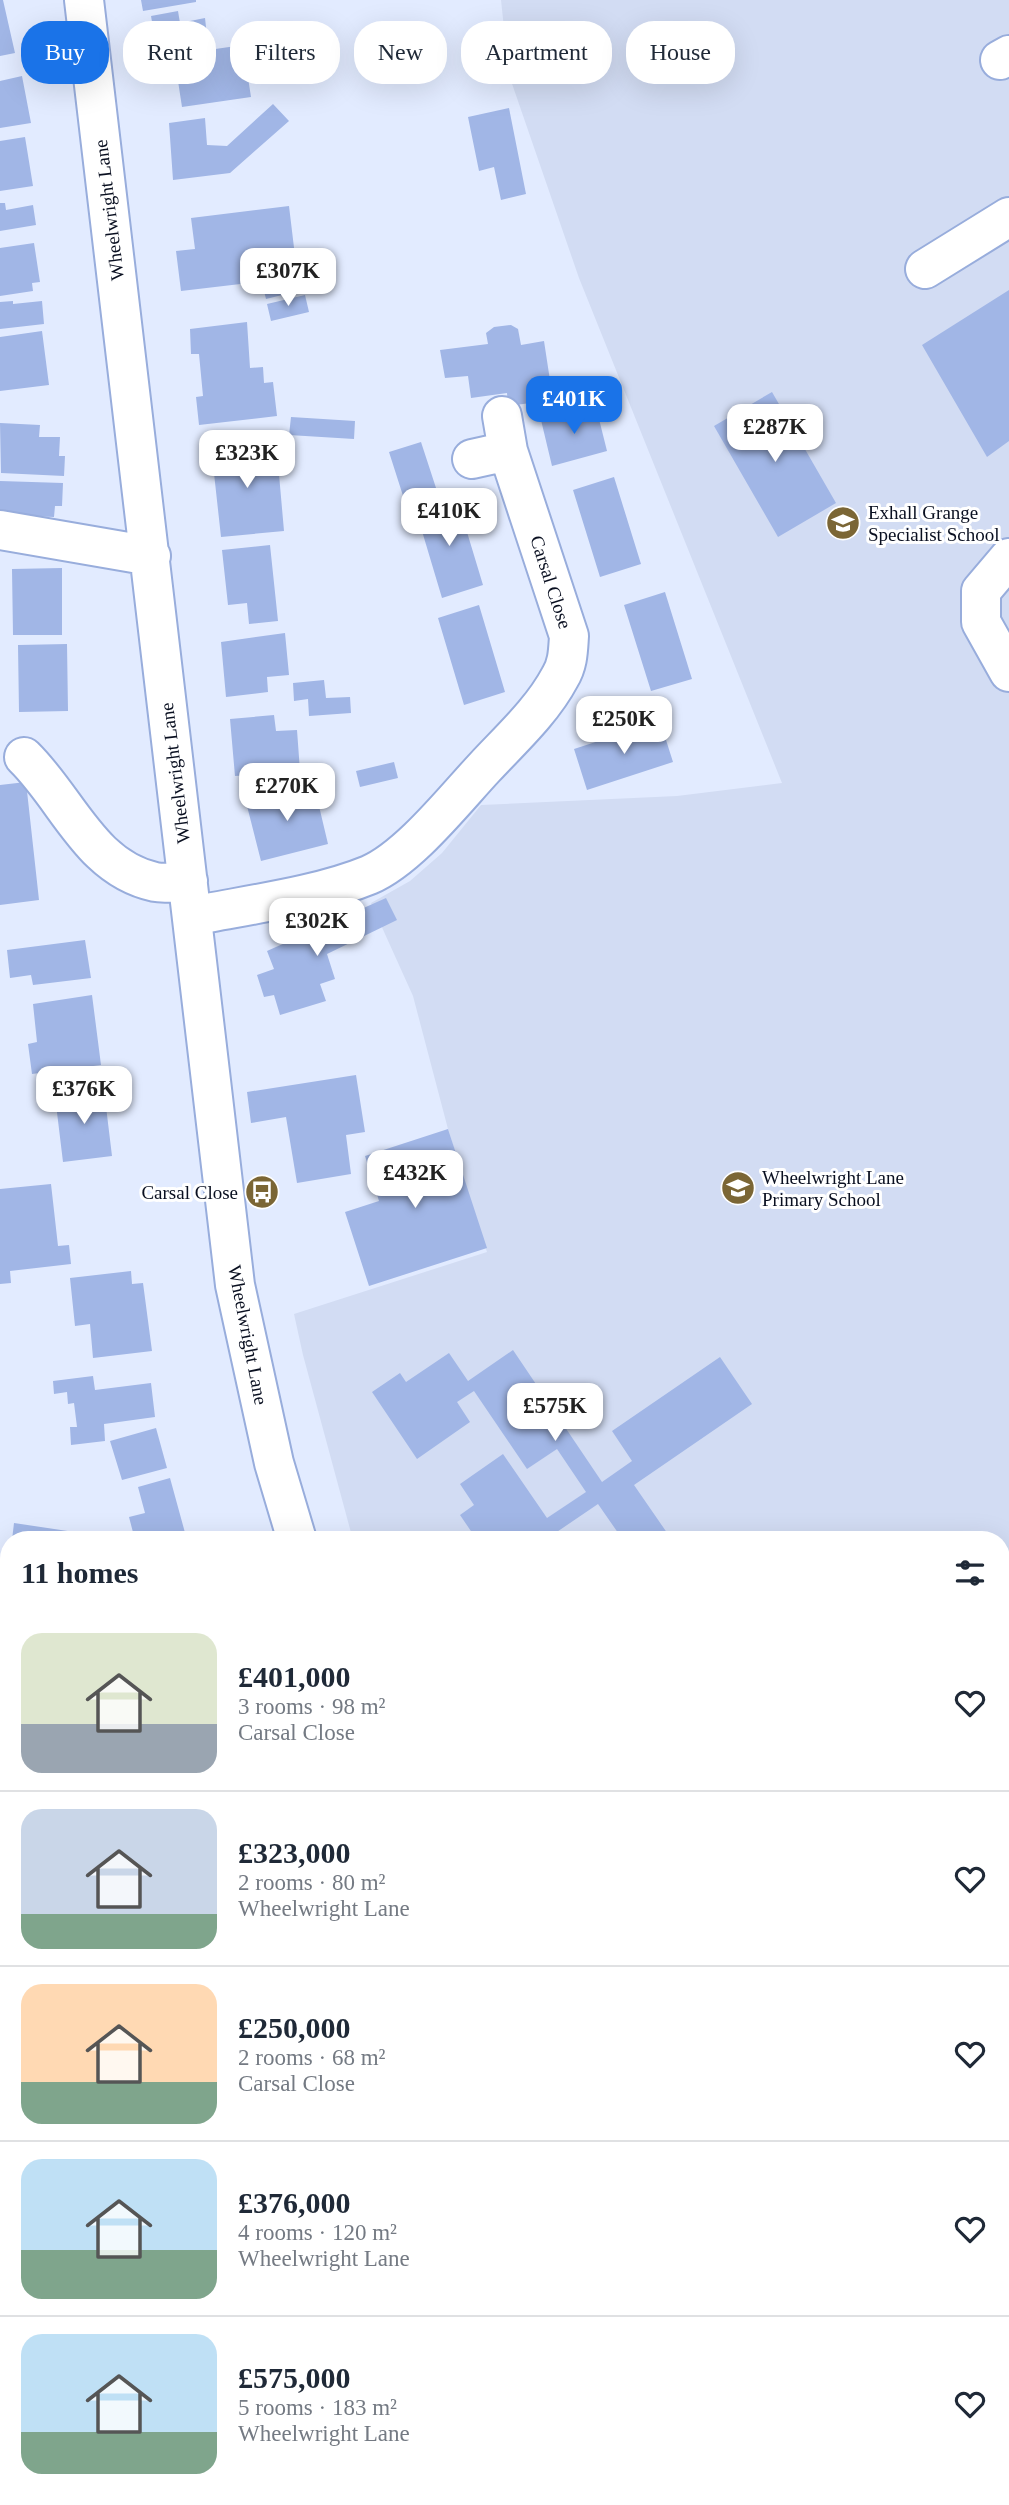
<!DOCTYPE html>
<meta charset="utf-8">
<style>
body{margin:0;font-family:Georgia,serif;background:#f2f2f3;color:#1f2937;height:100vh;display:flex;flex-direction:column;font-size:26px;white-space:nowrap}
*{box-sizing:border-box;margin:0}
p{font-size:23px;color:#747a83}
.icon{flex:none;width:38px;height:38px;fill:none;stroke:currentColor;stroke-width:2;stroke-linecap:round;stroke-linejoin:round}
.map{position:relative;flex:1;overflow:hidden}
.details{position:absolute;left:0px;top:1531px;width:1010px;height:975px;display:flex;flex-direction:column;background:#fff;border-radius:28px 28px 0 0;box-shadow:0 7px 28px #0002}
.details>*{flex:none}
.banner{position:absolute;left:21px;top:21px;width:968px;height:63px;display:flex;gap:14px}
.price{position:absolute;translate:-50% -60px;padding:0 16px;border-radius:14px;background:#fff;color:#222;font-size:23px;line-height:46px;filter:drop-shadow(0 2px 4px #0008)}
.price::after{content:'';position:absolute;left:50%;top:42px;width:21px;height:16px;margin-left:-10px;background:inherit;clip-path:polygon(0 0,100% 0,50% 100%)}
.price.active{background:#1a73e8;color:#fff}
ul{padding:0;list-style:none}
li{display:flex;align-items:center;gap:21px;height:175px;padding:0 21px}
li+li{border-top:2px solid #e0e1e3}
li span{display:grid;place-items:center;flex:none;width:196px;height:140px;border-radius:21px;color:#555}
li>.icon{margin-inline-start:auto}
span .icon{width:84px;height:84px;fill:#fffc;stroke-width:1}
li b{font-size:30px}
h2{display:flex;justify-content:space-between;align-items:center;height:84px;padding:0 21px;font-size:30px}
.pill{padding:0 24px;border-radius:28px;background:#fff;box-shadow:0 7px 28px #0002;font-size:24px;line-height:63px}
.pill.active{background:#1a73e8;color:#fff}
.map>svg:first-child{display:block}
</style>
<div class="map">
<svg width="1009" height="2505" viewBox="0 0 1009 2505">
<rect width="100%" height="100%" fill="#e2ebff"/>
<!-- built -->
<path fill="#d2dcf3" d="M501,0H1009V2229L1001,2222V1540H353L303,1355L294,1314L487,1252L448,1129L413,996L371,903L410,881L442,853L481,805L677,796L782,783L579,278L509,75Z"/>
<!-- building -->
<path fill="#a1b6e6" d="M0,0H3L15,53L0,56Z
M141,0H196V2L143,11Z
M178,11L180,23L205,18L207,36L156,45L151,16Z
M243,45L251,97L182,107L174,55Z
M22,76L31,123L0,128V81Z
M273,104L289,121L230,173L173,180L169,123L205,118L207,145L227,146Z
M509,108L526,194L501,200L494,167L479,171L468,117Z
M25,137L33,186L0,191V141Z
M0,203H5L6,210L33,205L36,225L0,231Z
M289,206L295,256L246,262L249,283L181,291L176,251L195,249L191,218Z
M34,243L40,282L32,283L33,291L0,296V248Z
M302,270L306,289L266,299L261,279Z
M1009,290V441L987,457L922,345Z
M305,295L309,312L271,321L267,304Z
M13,301V304L42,301L44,324L0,329V302Z
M247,322L250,368L263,367L264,383L273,382L277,416L199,425L196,397L203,396L199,354H191L190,329Z
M511,325L518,329L521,345L544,341L553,400L508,406L507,393L471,398L468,376L445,378L440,350L488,344L486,333L494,327Z
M42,331L49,385L0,391V337Z
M772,392L836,503L778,537L714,426Z
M596,407L607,451L552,466L541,420Z
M291,417L355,421L354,439L289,435Z
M0,423L40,425L39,437H60L59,456H65L64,476L1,473Z
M262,440L265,464L278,463L284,531L221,537L211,446Z
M421,442L437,491L405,502L389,452Z
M614,477L641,564L600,577L573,490Z
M0,481L63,483L62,506H55L54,517L0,515Z
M457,499L483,585L442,598L416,511Z
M270,545L278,621L249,624L247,603L228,605L222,550Z
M62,568V635H13L12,569Z
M665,592L692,679L651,691L624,605Z
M479,605L505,692L464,705L438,618Z
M285,633L289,675L267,677L268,692L226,697L221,642Z
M67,644L68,711L19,712L18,645Z
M324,680L326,698L350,697L351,713L309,716L308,699L294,701L293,683Z
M274,715L276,731L297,730L300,771L235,776L230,719Z
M660,721L673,762L587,790L574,749Z
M394,762L398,778L360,787L356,771Z
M26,782L39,900L0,905V785Z
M314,785L328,844L261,861L246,802Z
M386,898L397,920L327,954L335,979L320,984L326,1001L280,1015L274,995L264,997L257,975L274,969L267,951Z
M85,940L91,978L33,985L31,975L10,978L7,950Z
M92,995L101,1065L32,1074L28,1044L37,1042L33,1004Z
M356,1075L365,1132L346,1135L351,1174L297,1183L286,1117L251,1123L247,1092Z
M104,1090L112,1156L63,1162L55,1096Z
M448,1129L487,1248L369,1286L345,1212L379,1201L365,1156Z
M51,1184L58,1246L69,1245L71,1264L10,1271L11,1283L0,1284V1189Z
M131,1271L132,1284L143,1283L152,1351L93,1358L90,1324L75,1326L70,1278Z
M513,1350L602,1482L632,1461L612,1431L720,1357L752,1404L634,1485L672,1540H623L598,1504L545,1540H477L460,1515L474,1505L460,1484L503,1454L547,1518L586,1492L557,1449L527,1469L474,1391L457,1402L470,1422L417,1459L372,1392L400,1373L406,1382L449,1353L468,1381Z
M93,1376L95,1390L151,1383L155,1417L104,1424L105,1441L71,1445L70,1427H77L74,1403L68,1404L67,1392L54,1394L53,1381Z
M156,1428L167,1468L122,1480L110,1441Z
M170,1478L187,1540H135L129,1517L145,1513L138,1487Z
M14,1523L81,1533L80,1540H12Z
M7,1738H9V1790L0,1789Z
M6,1870H9V1929L0,1928V1908Z
M0,1934L9,1935V1992L0,1991Z
M8,2057H9V2086L0,2083Z
M0,2108L9,2111V2188L6,2196L0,2194Z
M1001,2472L1009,2476V2505H943L948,2497H1001Z
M54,2497H88L102,2502L101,2505H51Z
M573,2497H600L594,2505H583Z
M741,2497H815L809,2505H745L739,2500Z"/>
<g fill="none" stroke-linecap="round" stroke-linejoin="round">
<!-- minor casing -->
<g stroke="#98addc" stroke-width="42">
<path id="minor" d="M84,0L235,1285L274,1463L297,1540
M1000,60L1009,55
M925,269L1009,217
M472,459L508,451
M0,530L151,556
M1009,558L981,591V622L1009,672
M24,757C68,800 90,868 155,882C165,884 178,882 188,881
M192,916C247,905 318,896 369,875C409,858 455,799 485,767C511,739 542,711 560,677C568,664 568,651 569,636L508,451L502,416
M0,1647L9,1649
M1001,2032L1009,2024
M1001,2347L1009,2353
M0,2434L9,2405
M656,2505L661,2497"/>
</g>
<!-- path -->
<path stroke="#a0a8bc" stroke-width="4.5" stroke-dasharray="3.5 3.5" stroke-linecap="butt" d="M410,2505L412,2497"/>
<!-- minor -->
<use href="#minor" stroke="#fff" stroke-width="38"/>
</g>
<!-- icons -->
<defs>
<g id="school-disc" transform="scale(1.75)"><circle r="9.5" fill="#7b6635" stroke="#fff"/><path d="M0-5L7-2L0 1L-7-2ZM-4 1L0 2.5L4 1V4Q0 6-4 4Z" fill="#fff"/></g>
<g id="bus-disc" transform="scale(1.75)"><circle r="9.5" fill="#7b6635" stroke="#fff"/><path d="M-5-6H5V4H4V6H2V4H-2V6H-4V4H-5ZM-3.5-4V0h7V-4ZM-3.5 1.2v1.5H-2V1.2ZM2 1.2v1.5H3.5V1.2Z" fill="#fff"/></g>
</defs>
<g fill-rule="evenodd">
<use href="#school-disc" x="843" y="523"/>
<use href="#school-disc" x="738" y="1188"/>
<use href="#bus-disc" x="262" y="1192"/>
</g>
<g text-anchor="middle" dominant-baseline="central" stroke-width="6" stroke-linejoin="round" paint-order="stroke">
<!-- street labels -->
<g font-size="19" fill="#090f20" stroke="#fff">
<text transform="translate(109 210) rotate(-97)">Wheelwright Lane</text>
<text transform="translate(551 582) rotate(72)">Carsal Close</text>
<text transform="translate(175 773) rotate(-97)">Wheelwright Lane</text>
<text transform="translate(248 1335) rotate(79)">Wheelwright Lane</text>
</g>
<!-- poi labels -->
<g font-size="19" fill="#090f20" stroke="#fff" text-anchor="start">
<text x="868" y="512">Exhall Grange<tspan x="868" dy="22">Specialist School</tspan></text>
<text x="762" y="1177">Wheelwright Lane<tspan x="762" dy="22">Primary School</tspan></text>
<text x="238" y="1192" text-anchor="end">Carsal Close</text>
</g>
</g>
</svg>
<b class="price" style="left:288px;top:308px">£307K</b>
<b class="price active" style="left:574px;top:436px">£401K</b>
<b class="price" style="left:775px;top:464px">£287K</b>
<b class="price" style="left:247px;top:490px">£323K</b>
<b class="price" style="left:449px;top:548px">£410K</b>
<b class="price" style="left:624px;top:756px">£250K</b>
<b class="price" style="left:287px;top:823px">£270K</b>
<b class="price" style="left:317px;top:958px">£302K</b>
<b class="price" style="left:84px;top:1126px">£376K</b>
<b class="price" style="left:415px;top:1210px">£432K</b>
<b class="price" style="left:555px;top:1443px">£575K</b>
<div class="banner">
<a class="pill active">Buy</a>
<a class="pill">Rent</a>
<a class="pill">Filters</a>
<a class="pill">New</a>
<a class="pill">Apartment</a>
<a class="pill">House</a>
</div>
<section class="details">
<h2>11 homes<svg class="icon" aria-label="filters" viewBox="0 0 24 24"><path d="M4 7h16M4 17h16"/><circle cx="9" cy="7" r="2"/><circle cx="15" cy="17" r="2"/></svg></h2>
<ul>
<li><span style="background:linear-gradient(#dfe7d0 65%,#9aa5b1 0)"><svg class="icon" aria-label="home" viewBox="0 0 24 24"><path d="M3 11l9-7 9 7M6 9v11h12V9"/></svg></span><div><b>£401,000</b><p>3 rooms · 98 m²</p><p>Carsal Close</p></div><svg class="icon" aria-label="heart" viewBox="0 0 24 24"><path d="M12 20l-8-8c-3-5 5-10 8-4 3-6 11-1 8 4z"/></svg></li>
<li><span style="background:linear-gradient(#c9d6e8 75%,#7fa58c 0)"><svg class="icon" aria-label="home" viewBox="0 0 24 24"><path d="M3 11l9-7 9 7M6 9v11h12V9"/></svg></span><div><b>£323,000</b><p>2 rooms · 80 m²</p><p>Wheelwright Lane</p></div><svg class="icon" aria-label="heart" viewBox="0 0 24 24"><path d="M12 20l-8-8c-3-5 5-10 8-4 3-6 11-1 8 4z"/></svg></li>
<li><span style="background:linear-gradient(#ffd9b3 70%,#7fa58c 0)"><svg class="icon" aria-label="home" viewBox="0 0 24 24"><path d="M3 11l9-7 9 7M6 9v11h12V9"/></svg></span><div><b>£250,000</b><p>2 rooms · 68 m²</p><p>Carsal Close</p></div><svg class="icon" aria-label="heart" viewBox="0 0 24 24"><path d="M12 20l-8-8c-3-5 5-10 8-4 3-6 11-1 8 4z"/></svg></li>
<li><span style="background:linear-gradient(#bfe0f5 65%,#7fa58c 0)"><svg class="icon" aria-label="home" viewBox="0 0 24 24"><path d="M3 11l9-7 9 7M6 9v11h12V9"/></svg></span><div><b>£376,000</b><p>4 rooms · 120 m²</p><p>Wheelwright Lane</p></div><svg class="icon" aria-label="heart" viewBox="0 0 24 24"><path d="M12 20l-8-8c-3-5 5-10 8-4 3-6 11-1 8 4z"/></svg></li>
<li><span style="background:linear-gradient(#bfe0f5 70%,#7fa58c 0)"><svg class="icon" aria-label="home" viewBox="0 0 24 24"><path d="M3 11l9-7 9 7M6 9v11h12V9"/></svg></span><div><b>£575,000</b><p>5 rooms · 183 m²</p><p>Wheelwright Lane</p></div><svg class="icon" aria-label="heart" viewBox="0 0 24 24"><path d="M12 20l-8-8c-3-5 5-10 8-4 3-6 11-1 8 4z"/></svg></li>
</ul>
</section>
</div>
